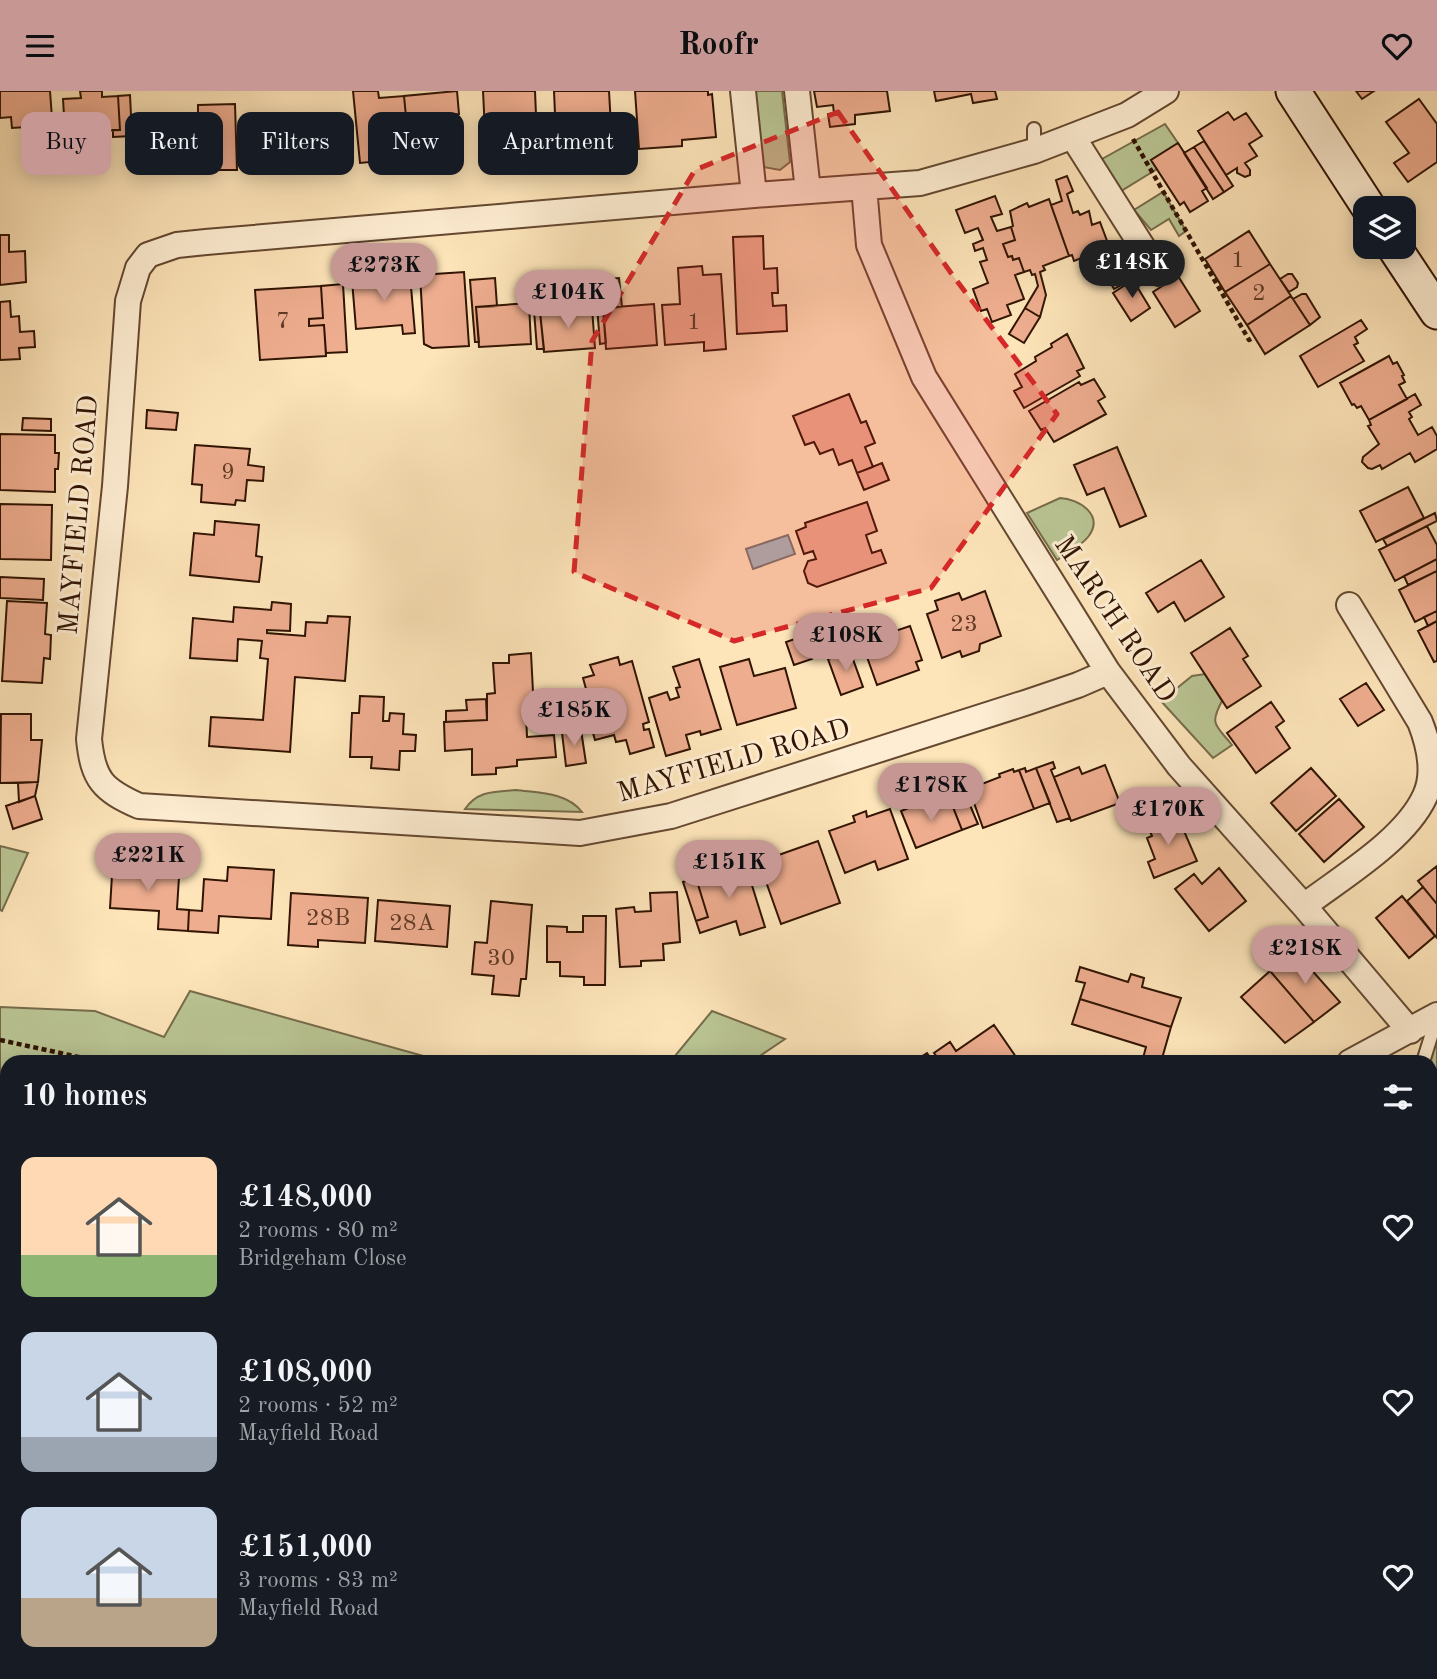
<!DOCTYPE html>
<meta charset="utf-8">
<style>
body{margin:0;font-family:"Old Standard TT",serif;background:#242831;color:#f1f3f6;height:100vh;display:flex;flex-direction:column;font-size:26px;white-space:nowrap}
*{box-sizing:border-box;margin:0}
p{font-size:23px;color:#9ea1a6}
.icon{flex:none;width:38px;height:38px;fill:none;stroke:currentColor;stroke-width:2;stroke-linecap:round;stroke-linejoin:round}
.map{position:relative;flex:1;overflow:hidden}
.sheet{position:absolute;left:0px;top:964px;width:1438px;height:625px;display:flex;flex-direction:column;background:#171b24;border-radius:21px 21px 0 0;box-shadow:0 4px 18px #0003}
.sheet>*{flex:none}
.hud{position:absolute;left:21px;top:21px;width:700px;height:63px;display:flex;gap:14px}
.buttons{position:absolute;left:1353px;top:105px;display:grid;gap:14px}
.buttons a{display:grid;place-items:center;width:63px;height:63px;border-radius:14px;background:#171b24;box-shadow:0 4px 18px #0003;font-size:35px}
.price{position:absolute;translate:-50% -60px;padding:0 16px;border-radius:24px;background:#c59692;color:#111;font-size:23px;line-height:46px;filter:drop-shadow(0 2px 4px #0008)}
.price::after{content:'';position:absolute;left:50%;top:42px;width:21px;height:16px;margin-left:-10px;background:inherit;clip-path:polygon(0 0,100% 0,50% 100%)}
.price.selected{background:#222;color:#fff}
ul{padding:0;list-style:none}
li{display:flex;align-items:center;gap:21px;height:175px;padding:0 21px}
li span{display:grid;place-items:center;flex:none;width:196px;height:140px;border-radius:14px;color:#555}
li>.icon{margin-inline-start:auto}
span .icon{width:84px;height:84px;fill:#fffc;stroke-width:1}
li b{font-size:30px}
h2{display:flex;justify-content:space-between;align-items:center;height:84px;padding:0 21px;font-size:30px}
.chip{padding:0 24px;border-radius:14px;background:#171b24;box-shadow:0 4px 18px #0003;font-size:24px;line-height:63px}
.chip.selected{background:#c59692;color:#111}
header{display:flex;justify-content:space-between;align-items:center;height:91px;padding:0 21px;background:#c59692;color:#111;font-size:32px;font-weight:700}
.map>svg:first-child{display:block}
</style>
<header><svg class="icon" aria-label="menu" viewBox="0 0 24 24"><path d="M4 6h16M4 12h16M4 18h16"/></svg>Roofr<svg class="icon" aria-label="heart" viewBox="0 0 24 24"><path d="M12 20l-8-8c-3-5 5-10 8-4 3-6 11-1 8 4z"/></svg></header>
<div class="map">
<svg width="1437" height="1588" viewBox="0 0 1437 1588">
<rect width="100%" height="100%" fill="#fde4b9"/>
<filter id="stains"><feTurbulence type="fractalNoise" baseFrequency=".00286" numOctaves="4"/><feColorMatrix values="0 0 0 0 .2 0 0 0 0 .09 0 0 0 0 .02 0 0 0 .5 -.17"/></filter>
<radialGradient id="worn" r=".72"><stop offset=".6" stop-color="#630" stop-opacity="0"/><stop offset="1" stop-color="#630" stop-opacity=".3"/></radialGradient>
<!-- green -->
<path fill="#bac594" stroke="#766c4b" stroke-width="2" d="M753,0H782L790,71L780,79L763,76Z
M1165,33L1178,52L1151,69L1157,78L1121,100L1102,68Z
M1163,101L1186,140L1179,145L1169,128L1151,139L1134,119Z
M1060,407C1079,408 1105,424 1088,446C1081,455 1067,462 1057,469L1027,422Z
M1205,583L1222,610C1209,634 1216,634 1232,654L1213,667L1161,610L1192,585Z
M516,699C538,702 567,701 582,721L465,718C478,699 495,701 516,699Z
M0,755L28,762L2,820L0,819Z
M190,900L445,971H7V1582H544L536,1588H0V916L95,920L164,946Z
M712,920L785,948L751,971H670Z
M1437,955V1177L1432,1176V971H1410Z
M1437,1223V1277L1432,1257V1225Z
M1437,1279V1588H1122L1132,1582H1432V1281Z"/>
<!-- water -->
<path fill="#a5bbbb" stroke="#777871" stroke-width="2" d="M788,444L795,463L753,478L746,458Z"/>
<!-- building -->
<path fill="#eead8f" stroke="#311402" stroke-width="2" d="M0,0H50L53,41L26,43V36L12,37L11,26L0,27Z
M80,0H102V6L118,5L120,39L95,40L96,48L80,49V40L65,41L63,8L81,7Z
M353,0H378L379,7L404,5L410,67L360,72Z
M457,0L459,23L442,24L446,64L410,67L404,5Z
M483,0H535L536,24L513,25L515,60L486,61Z
M554,0H609L612,53L583,54L581,22L555,23Z
M635,0H708V4L712,3L716,46L682,49V55L639,58Z
M814,0H887L890,20L855,24V33L830,36L828,23L834,22L833,14L817,16Z
M934,0H995L997,8L973,12L971,3L936,10Z
M1356,0H1374L1362,8Z
M130,4L132,45L113,46V39H120L118,5Z
M1419,8L1437,33V71L1408,91L1394,72L1409,62L1386,31Z
M235,13L237,79H210V50L203,51V37H198V14Z
M1228,21L1234,29L1246,22L1262,45L1249,53L1257,65L1245,72L1250,79V84L1245,86L1237,82V77L1226,84L1198,40Z
M346,26L349,63L284,66L282,30Z
M203,37V51L210,50V79L161,81L160,38Z
M1204,50L1233,95L1224,101L1194,56Z
M1178,52L1207,97L1202,100L1208,110L1190,121L1184,111L1180,114L1151,69Z
M1194,56L1224,101L1213,108L1184,62Z
M1067,85L1073,100L1067,103L1073,122L1078,120L1080,124L1089,120L1092,134L1100,131L1109,155L1132,188L1114,198L1100,174L1105,171L1100,160L1074,170L1072,164L1069,165L1051,114L1062,110L1056,89Z
M995,105L1002,123L991,126L997,140L1011,136L1015,149L1003,153L1008,166L1012,165L1013,169L1019,167L1024,181L1015,184L1024,208L1007,214L1011,224L992,231L987,218L981,220L973,198L988,192L980,171L987,169L983,157L975,160L973,153L983,149L978,137L965,142L956,119Z
M1049,108L1069,165L1043,175L1045,179L1040,181L1046,204L1040,226L1025,217L1038,195L1035,183L1032,184L1030,179L1024,181L1019,167L1013,169L1012,165L1008,166L1003,153L1015,149L1011,136L1013,135L1010,120L1027,112L1029,116Z
M1249,140L1270,173L1225,201L1205,168Z
M0,144H9V161L25,160L26,191L0,194Z
M763,145L764,178L777,177L778,202H772L773,215L786,214L787,240L737,243L733,146Z
M1270,173L1291,205L1247,234L1225,201Z
M702,175L703,184L721,183L726,258L704,260V251L665,254L662,214L680,213L678,177Z
M464,181L469,255L432,257L424,253L420,184Z
M1288,183H1292L1298,192L1297,196L1289,201L1280,188Z
M410,184L415,242L403,243L402,234L356,238L352,189Z
M1178,185L1200,220L1175,236L1153,201Z
M495,187L497,215L476,216L479,251H475L470,189Z
M619,187L622,216L603,217L606,252L600,253L595,189Z
M1133,189L1150,217L1131,230L1113,202Z
M556,192L558,220L540,221L544,258H537L532,194Z
M343,193L347,261L326,262L324,234L309,235V228L323,227L321,195Z
M321,195L323,227L309,228V235L324,234L326,265L260,269L255,199Z
M1302,203H1306L1320,226L1310,234L1293,208Z
M1291,205L1310,234L1265,263L1247,234Z
M10,210L11,226L19,225L20,241L34,240L35,256L19,257L20,268L0,269V211Z
M529,212L531,253L479,256L476,216Z
M654,213L657,254L606,258L603,217Z
M592,217L595,257L544,261L540,221Z
M1025,217L1040,226L1024,252L1009,243Z
M1361,229L1367,238L1355,246L1358,252L1354,254L1364,270L1318,296L1300,265Z
M1067,243L1084,277L1077,280L1080,285L1024,317L1014,300L1022,296L1015,283L1036,270L1035,266L1052,256L1051,253Z
M1389,265L1393,273L1397,271L1404,284L1402,285L1405,291L1399,294L1407,308L1369,329L1361,315L1357,317L1354,313L1352,314L1340,292Z
M1094,288L1105,306L1098,310L1106,323L1054,351L1045,337L1041,339L1029,320L1079,291L1081,294Z
M849,303L861,332L866,330L875,352L865,356L873,376L857,382L852,369L839,374L833,358L820,363L814,351L805,354L793,325Z
M1415,303L1421,314L1409,321L1412,326L1409,328L1418,344L1432,336L1437,345V358L1415,371L1410,362L1382,378L1380,374L1372,378L1368,377L1362,371L1363,366L1379,353L1368,335L1371,334L1369,329Z
M147,319L178,322L176,339L146,337Z
M23,327L51,328V340L22,339Z
M0,343L55,344V362H59L58,378H55V401L0,399Z
M195,354L250,358L248,374L264,376L263,390L247,389L245,410L236,409L235,414L201,411L202,394L192,393Z
M1117,356L1146,425L1120,436L1104,397L1087,404L1074,374Z
M882,372L889,389L864,399L857,382Z
M1408,396L1424,427L1376,451L1360,420Z
M867,411L877,440L866,444L872,462L881,459L886,472L817,496L808,492L804,480L808,470L816,468L813,460L804,463L796,440L806,436L805,432Z
M0,413L52,414L51,469L0,468Z
M1435,422L1437,430L1387,455L1383,448Z
M215,430L259,434L256,465L262,466L259,491L190,484L194,442L214,444Z
M1427,435L1437,454V468L1395,490L1379,459Z
M1437,468V480L1408,494L1404,485Z
M1201,469L1224,506L1185,530L1174,511L1158,521L1146,502Z
M1437,480V520L1415,531L1399,499Z
M0,486L44,488L43,509L0,507Z
M985,500L1001,545L980,553L979,560L962,566L960,560L942,567L927,523L938,519L935,510L959,502L962,509Z
M7,510L47,512L45,543L51,544L50,568L44,567L42,592L2,590Z
M272,511L291,513L290,540L267,539V542L305,545L306,531L327,532L328,525L350,526L345,590L295,586L290,661L209,655L211,626L263,629L268,568L260,567L262,550L238,548L237,570L190,567L193,527L233,531L234,516L271,519Z
M1437,520V530L1428,535L1424,526Z
M1437,530V570L1434,571L1418,540Z
M910,535L922,569L916,571L919,579L877,594L862,552L874,548L876,553L897,545L895,540Z
M1230,537L1248,565L1243,568L1261,595L1227,617L1191,562Z
M803,545L812,568L794,574L786,551Z
M850,560L863,596L841,604L828,568Z
M531,562L534,620H526L527,646L554,644L556,666L517,669V675L496,677V683L472,684V658L445,660L444,631L487,629V603L495,602L493,572H509V564Z
M618,566L620,574L632,570L649,631L643,633L644,639L649,638L654,656L630,663L626,649L616,651L614,644L595,649L584,610L589,609L583,587L594,584L590,574Z
M699,568L721,638L701,644L700,640L686,644L690,658L666,665L649,607L667,601L670,609L679,606L676,597L680,596L673,576Z
M749,568L754,585L785,577L796,617L737,634L720,576Z
M1366,592L1384,619L1358,635L1340,608Z
M360,605L384,606L383,630H389L390,622L404,623L403,643L416,644L415,660H400L399,679L371,677L372,666H350L352,622H359Z
M486,608L487,629L446,631V620L467,619L466,609Z
M1271,611L1284,630L1276,636L1290,657L1256,682L1227,642Z
M1,623H31V649H42L38,691L0,692Z
M581,639L586,672L566,675L562,642Z
M1053,671L1055,677L1051,679L1070,727L1057,731L1036,677Z
M1105,674L1120,712L1071,730L1054,686L1079,676L1082,683Z
M1025,677L1026,681L1036,677L1050,712L1034,718L1019,679Z
M1311,677L1336,705L1296,740L1271,712Z
M1013,678L1014,681L1019,679L1034,718L983,737L969,698L1000,686L999,683Z
M38,691L35,705L19,711L18,692Z
M964,700L978,733L962,739L949,706Z
M35,705L42,728L13,738L6,715Z
M1339,708L1364,736L1324,771L1299,743Z
M926,710L930,719L951,711L962,739L916,757L901,720Z
M890,718L908,768L878,779L875,770L845,782L829,740L855,731L853,725L866,720L867,726Z
M1166,723L1171,737L1181,733L1197,770L1154,787L1148,771L1155,768L1147,747L1152,745L1146,731Z
M818,750L840,812L781,833L759,771Z
M113,768L158,771L157,784L179,786L177,818L189,819L188,840L158,838L159,820L110,817Z
M745,772L765,836L740,844L736,830L700,842L696,830L708,826L696,787L712,782L711,777L724,773L726,778Z
M1437,775V813L1418,790Z
M228,776L274,779L271,828L219,825L218,842L188,840L189,819L202,820L204,788L227,790Z
M1219,777L1246,810L1209,840L1175,798L1194,783L1202,793Z
M696,787L708,826L696,830L683,791Z
M1423,796L1437,813V847L1407,810Z
M677,801L680,851L663,853L664,869L641,870V875L620,876L616,818L634,816L635,821L651,820L650,802Z
M291,802L368,807L365,852L318,849V856L288,854Z
M1402,805L1435,845L1409,867L1376,827Z
M378,809L450,815L447,856L375,850Z
M491,810L532,814L526,888H521L519,905L492,903L494,885L472,883L475,851L487,852Z
M583,825H606L605,894H584V886L560,885V871H547V835L567,836V841H583Z
M1294,859L1340,911L1314,931L1270,880Z
M1080,876L1128,891L1131,883L1144,887L1142,896L1181,907L1171,936L1080,908L1085,892L1076,890Z
M1270,880L1314,931L1285,952L1241,906Z
M1080,908L1171,936L1161,971H1142L1146,956L1072,933Z
M994,934L1016,966L1007,971H941L934,962L950,951L956,960Z
M927,962L933,971H913Z
M1437,1299V1333L1432,1335V1301Z
M914,1582H951L956,1588H906Z"/>
<g fill="none" stroke-linecap="round" stroke-linejoin="round">
<!-- lane casing -->
<g stroke="#644830" stroke-width="16">
<path id="lane" d="M1034,38V60
M1423,971L1437,926
M1432,1107L1437,1121"/>
</g>
<!-- street casing -->
<g stroke="#644830" stroke-width="28">
<path id="street" d="M743,0L754,104
M797,0L808,100
M1073,46L1159,182
M864,96L869,154L924,286L1108,581L1179,675L1304,815L1410,940
M1108,581L1078,594L1028,611L671,725L580,742L139,715C103,699 93,689 89,648L115,395L128,210L138,177L148,164L177,154L206,151L754,104L920,92L1034,60L1127,24L1166,0
M1304,815C1342,786 1405,749 1425,705C1436,682 1429,654 1420,631L1349,514
M1350,971L1437,924
M599,1588L607,1582"/>
</g>
<!-- secondary casing -->
<g stroke="#311402" stroke-width="37">
<path id="secondary" d="M1293,0L1369,117
M1394,156L1437,221"/>
</g>
<!-- path -->
<path stroke="#311402" stroke-width="4.5" stroke-dasharray="5 3.5" stroke-linecap="butt" d="M1133,48L1249,249L1254,246
M0,949L102,971
M0,1062L7,1063
M0,1412L7,1415
M391,1582L405,1588
M115,1588L117,1582
M306,1588L309,1582
M494,1588L502,1582"/>
<!-- lane -->
<use href="#lane" stroke="#feedd2" stroke-width="12"/>
<!-- street -->
<use href="#street" stroke="#feedd2" stroke-width="24"/>
<!-- secondary -->
<use href="#secondary" stroke="#feedd2" stroke-width="33"/>
</g>
<!-- marked area -->
<path fill="#d62828" fill-opacity="0.2" stroke="#d62828" stroke-width="5" stroke-dasharray="14 9" stroke-linejoin="round" d="M838,21L951,182L1057,323L931,497L734,550L574,481L592,250L695,79Z"/>
<g text-anchor="middle" dominant-baseline="central" stroke-width="6" stroke-linejoin="round" paint-order="stroke">
<!-- number labels -->
<g font-size="24" fill="#603a25">
<text x="1238" y="170">1</text>
<text x="1259" y="203">2</text>
<text x="283" y="231">7</text>
<text x="694" y="232">1</text>
<text x="228" y="382">9</text>
<text x="964" y="534">23</text>
<text x="328" y="828">28B</text>
<text x="412" y="833">28A</text>
<text x="501" y="868">30</text>
</g>
<!-- street labels -->
<g font-size="28" fill="#311402" stroke="#feedd2">
<text transform="translate(80 424) rotate(-85)">MAYFIELD ROAD</text>
<text transform="translate(1114 529) rotate(56)">MARCH ROAD</text>
<text transform="translate(734 671) rotate(-16)">MAYFIELD ROAD</text>
</g>
</g>
<rect width="100%" height="100%" filter="url(#stains)"/>
<rect width="100%" height="100%" fill="url(#worn)"/>
</svg>
<div class="buttons">
<a><svg class="icon" aria-label="layers" viewBox="0 0 24 24"><path d="M12 4l9 5-9 5-9-5zM3 14l9 5 9-5"/></svg></a>
</div>
<b class="price selected" style="left:1132px;top:209px">£148K</b>
<b class="price" style="left:384px;top:212px">£273K</b>
<b class="price" style="left:568px;top:239px">£104K</b>
<b class="price" style="left:846px;top:582px">£108K</b>
<b class="price" style="left:574px;top:657px">£185K</b>
<b class="price" style="left:931px;top:732px">£178K</b>
<b class="price" style="left:1168px;top:756px">£170K</b>
<b class="price" style="left:148px;top:802px">£221K</b>
<b class="price" style="left:729px;top:809px">£151K</b>
<b class="price" style="left:1305px;top:895px">£218K</b>
<div class="hud">
<a class="chip selected">Buy</a>
<a class="chip">Rent</a>
<a class="chip">Filters</a>
<a class="chip">New</a>
<a class="chip">Apartment</a>
</div>
<section class="sheet">
<h2>10 homes<svg class="icon" aria-label="filters" viewBox="0 0 24 24"><path d="M4 7h16M4 17h16"/><circle cx="9" cy="7" r="2"/><circle cx="15" cy="17" r="2"/></svg></h2>
<ul>
<li><span style="background:linear-gradient(#ffd9b3 70%,#8fb573 0)"><svg class="icon" aria-label="home" viewBox="0 0 24 24"><path d="M3 11l9-7 9 7M6 9v11h12V9"/></svg></span><div><b>£148,000</b><p>2 rooms · 80 m²</p><p>Bridgeham Close</p></div><svg class="icon" aria-label="heart" viewBox="0 0 24 24"><path d="M12 20l-8-8c-3-5 5-10 8-4 3-6 11-1 8 4z"/></svg></li>
<li><span style="background:linear-gradient(#c9d6e8 75%,#9aa5b1 0)"><svg class="icon" aria-label="home" viewBox="0 0 24 24"><path d="M3 11l9-7 9 7M6 9v11h12V9"/></svg></span><div><b>£108,000</b><p>2 rooms · 52 m²</p><p>Mayfield Road</p></div><svg class="icon" aria-label="heart" viewBox="0 0 24 24"><path d="M12 20l-8-8c-3-5 5-10 8-4 3-6 11-1 8 4z"/></svg></li>
<li><span style="background:linear-gradient(#c9d6e8 65%,#b9a48a 0)"><svg class="icon" aria-label="home" viewBox="0 0 24 24"><path d="M3 11l9-7 9 7M6 9v11h12V9"/></svg></span><div><b>£151,000</b><p>3 rooms · 83 m²</p><p>Mayfield Road</p></div><svg class="icon" aria-label="heart" viewBox="0 0 24 24"><path d="M12 20l-8-8c-3-5 5-10 8-4 3-6 11-1 8 4z"/></svg></li>
</ul>
</section>
</div>
